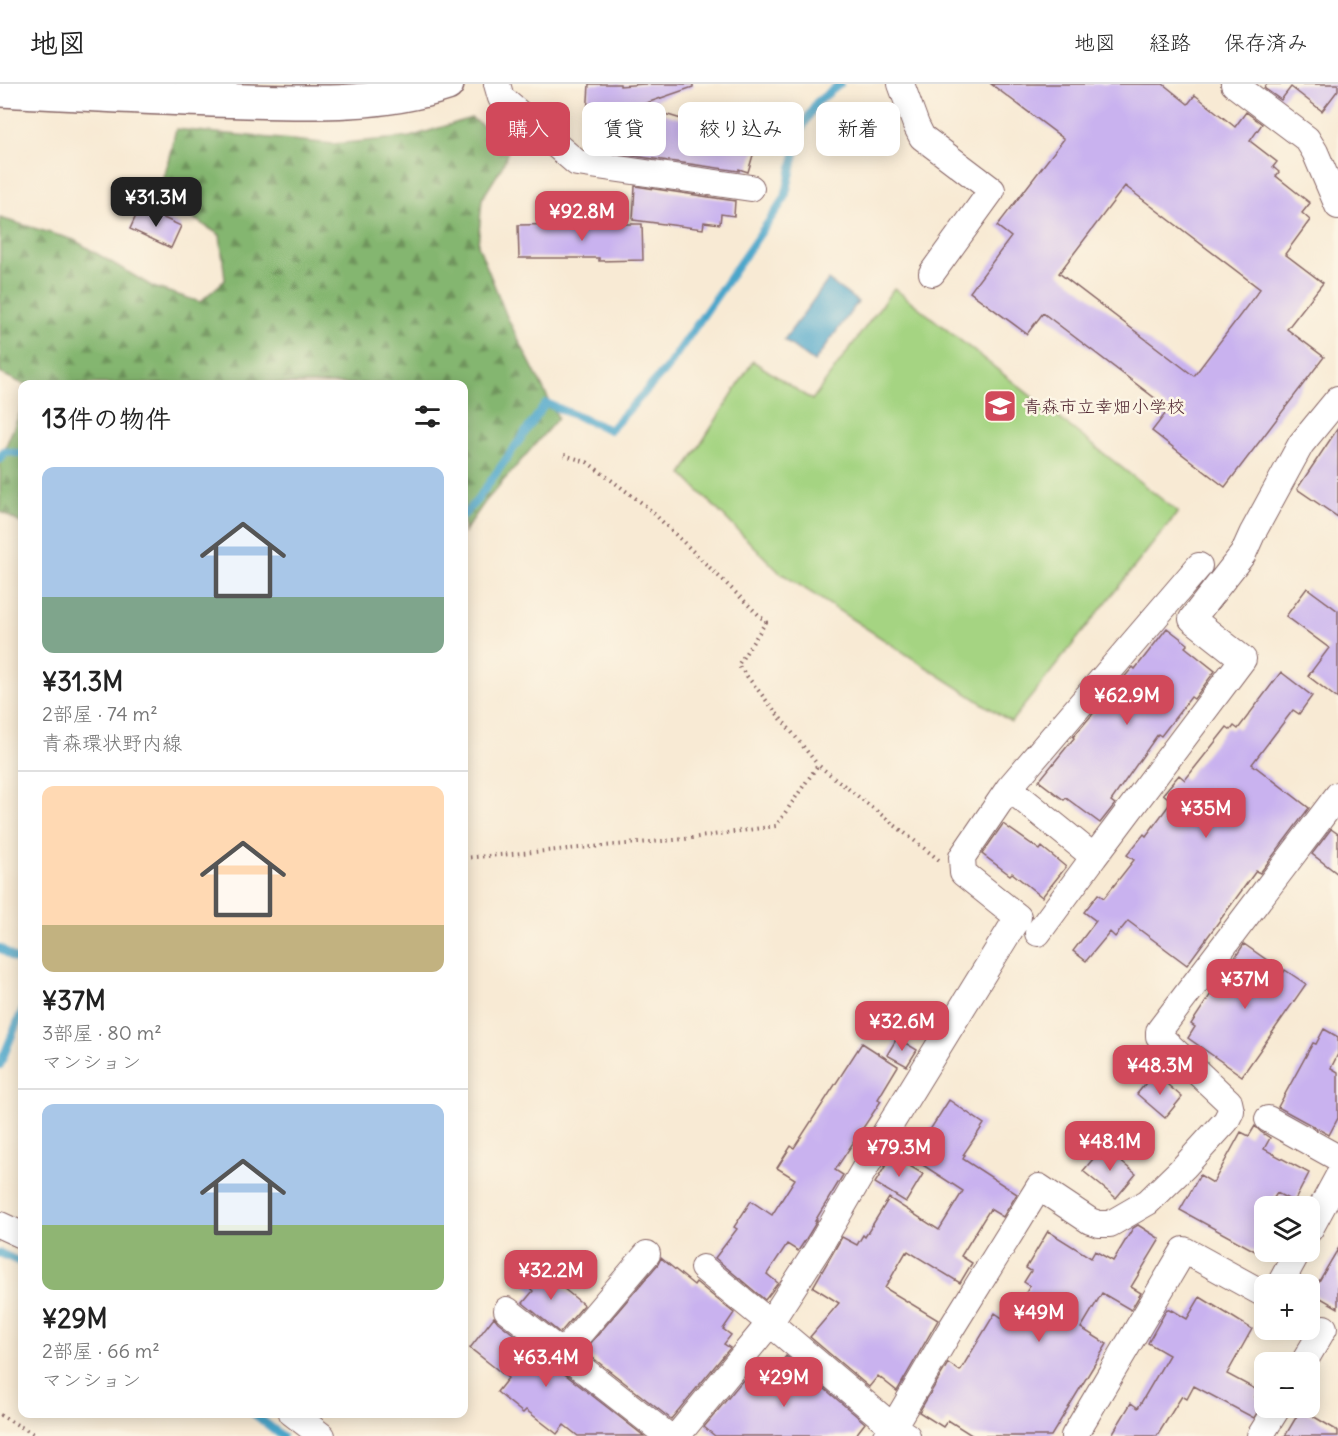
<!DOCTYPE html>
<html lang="ja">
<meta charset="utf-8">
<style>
body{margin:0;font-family:Delius,"Klee One",sans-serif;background:#f2f2f2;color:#222;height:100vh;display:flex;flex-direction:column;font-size:22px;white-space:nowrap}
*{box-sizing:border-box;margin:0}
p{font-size:20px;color:#767676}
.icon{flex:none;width:33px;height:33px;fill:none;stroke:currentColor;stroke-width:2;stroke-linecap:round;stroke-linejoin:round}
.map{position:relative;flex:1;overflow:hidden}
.details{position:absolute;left:18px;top:296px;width:450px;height:1038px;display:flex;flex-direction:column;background:#fff;border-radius:12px;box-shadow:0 3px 15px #0003}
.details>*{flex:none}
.top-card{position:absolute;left:486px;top:18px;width:570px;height:54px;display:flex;gap:12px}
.buttons{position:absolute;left:1254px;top:1112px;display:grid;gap:12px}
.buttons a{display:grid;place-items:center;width:66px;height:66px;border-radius:12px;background:#fff;box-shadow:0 3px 15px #0003;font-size:30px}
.price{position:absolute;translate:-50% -51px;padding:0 14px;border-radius:12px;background:#d1495b;color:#fff;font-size:20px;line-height:39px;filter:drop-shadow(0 2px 3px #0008)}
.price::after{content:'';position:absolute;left:50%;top:36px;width:18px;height:14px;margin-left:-9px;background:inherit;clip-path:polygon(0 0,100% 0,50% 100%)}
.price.active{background:#222;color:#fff}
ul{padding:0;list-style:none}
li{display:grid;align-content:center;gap:12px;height:318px;padding:0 24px}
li+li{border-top:2px solid #e0e0e0}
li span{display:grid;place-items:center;height:186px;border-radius:12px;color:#555}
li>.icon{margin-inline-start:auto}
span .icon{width:108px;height:108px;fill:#fffc;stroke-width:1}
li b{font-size:26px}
h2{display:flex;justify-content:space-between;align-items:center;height:72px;padding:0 24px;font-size:26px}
.pill{padding:0 21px;border-radius:12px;background:#fff;box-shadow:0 3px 15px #0003;font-size:21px;line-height:54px}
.pill.active{background:#d1495b;color:#fff}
header{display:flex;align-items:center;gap:36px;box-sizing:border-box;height:84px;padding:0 30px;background:#fff;border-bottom:2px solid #e0e0e0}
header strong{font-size:28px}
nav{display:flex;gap:33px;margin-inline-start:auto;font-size:21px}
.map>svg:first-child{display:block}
</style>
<header>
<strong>地図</strong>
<nav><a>地図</a><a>経路</a><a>保存済み</a></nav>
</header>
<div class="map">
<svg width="1338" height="1352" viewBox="0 0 1338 1352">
<defs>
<pattern id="forest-firs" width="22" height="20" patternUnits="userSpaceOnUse" patternTransform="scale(1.5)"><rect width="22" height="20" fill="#84b670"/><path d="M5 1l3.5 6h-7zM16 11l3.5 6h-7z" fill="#6e935c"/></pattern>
</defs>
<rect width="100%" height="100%" fill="#fcf5e5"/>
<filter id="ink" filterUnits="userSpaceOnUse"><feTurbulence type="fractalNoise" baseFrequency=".0167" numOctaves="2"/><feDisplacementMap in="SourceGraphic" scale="12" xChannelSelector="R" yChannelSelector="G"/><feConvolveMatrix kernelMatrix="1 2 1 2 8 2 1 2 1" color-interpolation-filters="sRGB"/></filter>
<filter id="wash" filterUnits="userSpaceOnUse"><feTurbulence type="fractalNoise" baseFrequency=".008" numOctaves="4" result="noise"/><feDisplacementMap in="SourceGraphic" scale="24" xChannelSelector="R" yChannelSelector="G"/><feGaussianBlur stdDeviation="1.35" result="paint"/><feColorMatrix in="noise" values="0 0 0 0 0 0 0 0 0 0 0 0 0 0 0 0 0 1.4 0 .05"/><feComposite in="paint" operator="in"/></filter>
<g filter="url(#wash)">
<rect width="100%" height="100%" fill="#f8ead4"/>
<!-- forest -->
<path fill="url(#forest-firs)" stroke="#676a4e" stroke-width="1.5" d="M471,34L511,60L502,83L482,115L478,161L507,233L558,334L485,418L464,448V300H23L0,289V134L74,156L153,203L200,218L225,196L220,151L159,113L176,45L333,60L410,53Z
M22,324V440L0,427V376Z"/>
<!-- pitch -->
<path fill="#a5d482" stroke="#787a56" stroke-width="1.5" d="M894,204L1178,428L1011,638L779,488L682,390L753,277L812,316Z"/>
<!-- water -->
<path fill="#4ca6ca" stroke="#4b627a" stroke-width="1.5" d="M828,196L858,218L814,278L784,256Z"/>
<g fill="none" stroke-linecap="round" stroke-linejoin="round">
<!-- stream -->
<path stroke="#4ca6ca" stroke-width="8" d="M0,375L4,367L22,370
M464,431L477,416L546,319L610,346L666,285L785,114L800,48L816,19L840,0
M0,864L15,875L22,877
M0,981L22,927
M0,1169L22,1179
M253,1329L282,1352"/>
</g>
<g id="blocks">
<!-- building -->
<path fill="#c9b2ef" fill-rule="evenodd" d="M589,0H620V2L644,0H693V3L638,22L731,50L735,36L761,44L748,88L739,85V87L585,65Z
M991,0H1163L1188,20L1195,11L1235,43L1246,28L1262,40L1250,57L1277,78L1273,83L1279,88L1276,92L1310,119L1302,129L1310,136L1285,170L1323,199L1287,245L1324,273L1225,403L1152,347L1169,325L1043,229L1027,250L970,208L1011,153L997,142L1064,55ZM1125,102L1260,205L1194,292L1059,189Z
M1267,0H1338V6L1322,27L1291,3L1281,16L1264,4Z
M635,102L735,117L734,132L721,130L720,140L704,138L703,145L633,136Z
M140,123L181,142L171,164L130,145Z
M572,140H642L643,176L599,177V174H519L518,141Z
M1338,344V433L1297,405Z
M1307,504L1338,527V615L1308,592L1329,564L1286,532Z
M1167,544L1188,560L1185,563L1215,587L1194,615L1191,613L1161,652L1158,650L1111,717L1115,720L1100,739L1066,714L1064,716L1039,697L1074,654L1073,653L1133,583L1135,585Z
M1281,588L1312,612L1299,630L1293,626L1252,680L1309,724L1260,789L1256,787L1187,881L1128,837L1115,853L1110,848L1086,877L1073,867L1096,837L1084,828L1098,810L1104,814L1134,776L1127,771L1144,750L1146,752L1172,717L1163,710L1179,691L1185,696L1227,643L1231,646L1234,642L1238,645Z
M1003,740L1040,766L1042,763L1066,783L1042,813L1012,789L1010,791L982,770Z
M1331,745L1338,750V790L1312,770Z
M1244,860L1284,888L1285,886L1306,900L1242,992L1188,954L1195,943L1191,940Z
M1324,945L1338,953V970L1331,984L1338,988V1034L1329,1051L1278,1023L1313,959L1316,960Z
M897,954L917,966L907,982L887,971Z
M862,959L898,982L878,1015L881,1017L835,1086L843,1091L815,1137H817L806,1155L798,1167L787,1160L767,1190L778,1199L765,1216L715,1174L737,1145L734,1143L751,1117L772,1131L795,1095L777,1084L791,1062L794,1064Z
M1154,989L1182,1013L1165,1034L1137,1010Z
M949,1016L984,1040L963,1071H965L963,1075L1017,1110L1003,1133L990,1125L961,1172L972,1179L960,1199L908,1167L907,1169L906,1168L885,1204L938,1236L897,1307L878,1292L869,1303L810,1253L839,1219L813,1203L842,1153L857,1161L863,1151L865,1153L889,1114L939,1146L963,1107L912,1074Z
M1255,1042L1261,1048L1270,1054L1264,1065L1309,1089L1294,1118L1277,1109L1269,1122H1264V1172L1180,1126L1200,1091L1213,1099L1241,1048L1249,1052Z
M1103,1063L1136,1090L1116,1114L1083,1087Z
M892,1071L923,1090L906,1118L875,1099Z
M1138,1141L1160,1155L1131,1203L1141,1209L1131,1226L1102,1209L1081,1244L1107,1260L1051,1352H973L948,1336L943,1343L919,1328L948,1279L960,1287L995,1229L1008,1238L1030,1202L1024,1198L1031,1187L1026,1184L1048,1147L1091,1174L1095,1167L1113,1177L1133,1144Z
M1338,1165V1224L1312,1209Z
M661,1174L694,1201L696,1198L734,1229L723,1245L731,1251L724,1260L730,1264L671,1335L584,1267L658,1180Z
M537,1183L584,1221L560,1249L523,1219L533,1207L524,1199Z
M1200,1213L1252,1245L1227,1290L1259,1307L1255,1313L1264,1317L1254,1334L1194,1302L1187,1315L1182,1312L1157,1352H1111L1131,1319L1138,1324L1169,1271L1148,1259L1167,1225L1171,1227L1172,1226L1187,1235Z
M494,1233L498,1238L644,1352H578L564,1341L557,1350L526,1326L523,1329L497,1308L508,1294L470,1264Z
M786,1272L865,1339L855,1352H715L704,1343L743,1296L752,1303L773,1278L778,1282Z
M1301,1325L1338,1347V1352H1285Z"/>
</g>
</g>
<g filter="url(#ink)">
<use href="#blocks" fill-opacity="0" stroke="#876666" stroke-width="1.5"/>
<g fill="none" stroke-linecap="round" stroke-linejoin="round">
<!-- minor casing -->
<g stroke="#876666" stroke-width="28">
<path id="minor" d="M497,0L501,14L577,79L751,104
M901,0L916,41L922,53L992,106L932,189
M1234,0L1307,55L1315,68L1338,122
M1009,704L1094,773L1243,575L1192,535L1243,470L1252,450L1301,360L1338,315
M1038,849L1094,773
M1268,1035L1338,1074
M0,1141L22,1151
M1310,1145L1338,1093
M703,1184L770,1239L893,1343L907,1352
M1280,1200L1298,1167
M507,1226L668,1352
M563,1269L647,1170
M1304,1278L1324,1244
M292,1329L322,1352
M677,1352L770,1239L819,1163L887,1046L1018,833L963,789L962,773L1009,704L1199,482
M886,1352L893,1343L949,1248L1039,1103L1090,1137L1099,1140H1110L1148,1118L1184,1083L1226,1037L1231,1027L1229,1018L1159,952V947L1338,711
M1074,1352L1184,1166L1264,1210
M1260,1352L1278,1323"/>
</g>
<!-- major casing -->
<g stroke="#876666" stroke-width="36">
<path id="major" d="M0,6C82,10 165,15 247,17C314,19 383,21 447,0"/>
</g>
<!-- path -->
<path stroke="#876666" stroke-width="4" stroke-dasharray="1.5 4.5" stroke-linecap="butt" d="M564,371L587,378L646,422L766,538L738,581L818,681
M464,774L685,755L776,742L818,681L939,776
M0,1331L37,1352"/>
<!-- minor -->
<use href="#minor" stroke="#fff" stroke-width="26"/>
<!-- major -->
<use href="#major" stroke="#fff" stroke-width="33"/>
</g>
</g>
<!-- icons -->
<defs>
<g id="school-square" transform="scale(1.725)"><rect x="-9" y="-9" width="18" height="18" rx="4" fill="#d1495b" stroke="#fcf5e5"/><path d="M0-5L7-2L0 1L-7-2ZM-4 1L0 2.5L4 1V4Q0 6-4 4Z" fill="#fff"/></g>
</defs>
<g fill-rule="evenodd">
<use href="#school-square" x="1000" y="322"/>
</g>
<g text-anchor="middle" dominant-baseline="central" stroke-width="5" stroke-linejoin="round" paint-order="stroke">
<!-- poi labels -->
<g font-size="18" fill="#4a1f2b" stroke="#fcf5e5" text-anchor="start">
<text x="1023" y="322">青森市立幸畑小学校</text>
</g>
</g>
</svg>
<div class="buttons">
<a><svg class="icon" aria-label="layers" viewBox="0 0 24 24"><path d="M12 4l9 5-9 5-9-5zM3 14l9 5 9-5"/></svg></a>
<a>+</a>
<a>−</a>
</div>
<b class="price active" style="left:156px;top:144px">¥31.3M</b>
<b class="price" style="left:582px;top:158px">¥92.8M</b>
<b class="price" style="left:1127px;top:642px">¥62.9M</b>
<b class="price" style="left:1206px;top:755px">¥35M</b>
<b class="price" style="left:1245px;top:926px">¥37M</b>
<b class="price" style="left:902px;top:968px">¥32.6M</b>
<b class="price" style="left:1160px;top:1012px">¥48.3M</b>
<b class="price" style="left:1110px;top:1088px">¥48.1M</b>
<b class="price" style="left:899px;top:1094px">¥79.3M</b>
<b class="price" style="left:551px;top:1217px">¥32.2M</b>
<b class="price" style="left:1039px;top:1259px">¥49M</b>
<b class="price" style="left:546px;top:1304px">¥63.4M</b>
<b class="price" style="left:784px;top:1324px">¥29M</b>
<div class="top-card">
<a class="pill active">購入</a>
<a class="pill">賃貸</a>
<a class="pill">絞り込み</a>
<a class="pill">新着</a>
</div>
<section class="details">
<h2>13件の物件<svg class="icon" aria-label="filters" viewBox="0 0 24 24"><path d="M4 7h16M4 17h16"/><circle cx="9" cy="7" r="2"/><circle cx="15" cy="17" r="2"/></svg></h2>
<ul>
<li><span style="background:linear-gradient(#a9c7e8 70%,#7fa58c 0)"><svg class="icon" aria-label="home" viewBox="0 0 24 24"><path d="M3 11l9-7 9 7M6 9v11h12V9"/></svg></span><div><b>¥31.3M</b><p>2部屋 · 74 m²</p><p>青森環状野内線</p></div></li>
<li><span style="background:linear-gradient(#ffd9b3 75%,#c2b280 0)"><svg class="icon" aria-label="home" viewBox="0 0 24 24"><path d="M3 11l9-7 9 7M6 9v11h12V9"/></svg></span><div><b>¥37M</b><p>3部屋 · 80 m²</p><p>マンション</p></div></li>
<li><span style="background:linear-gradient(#a9c7e8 65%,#8fb573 0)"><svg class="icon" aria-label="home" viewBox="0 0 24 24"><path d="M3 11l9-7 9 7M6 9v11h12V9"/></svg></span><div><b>¥29M</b><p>2部屋 · 66 m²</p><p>マンション</p></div></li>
</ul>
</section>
</div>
